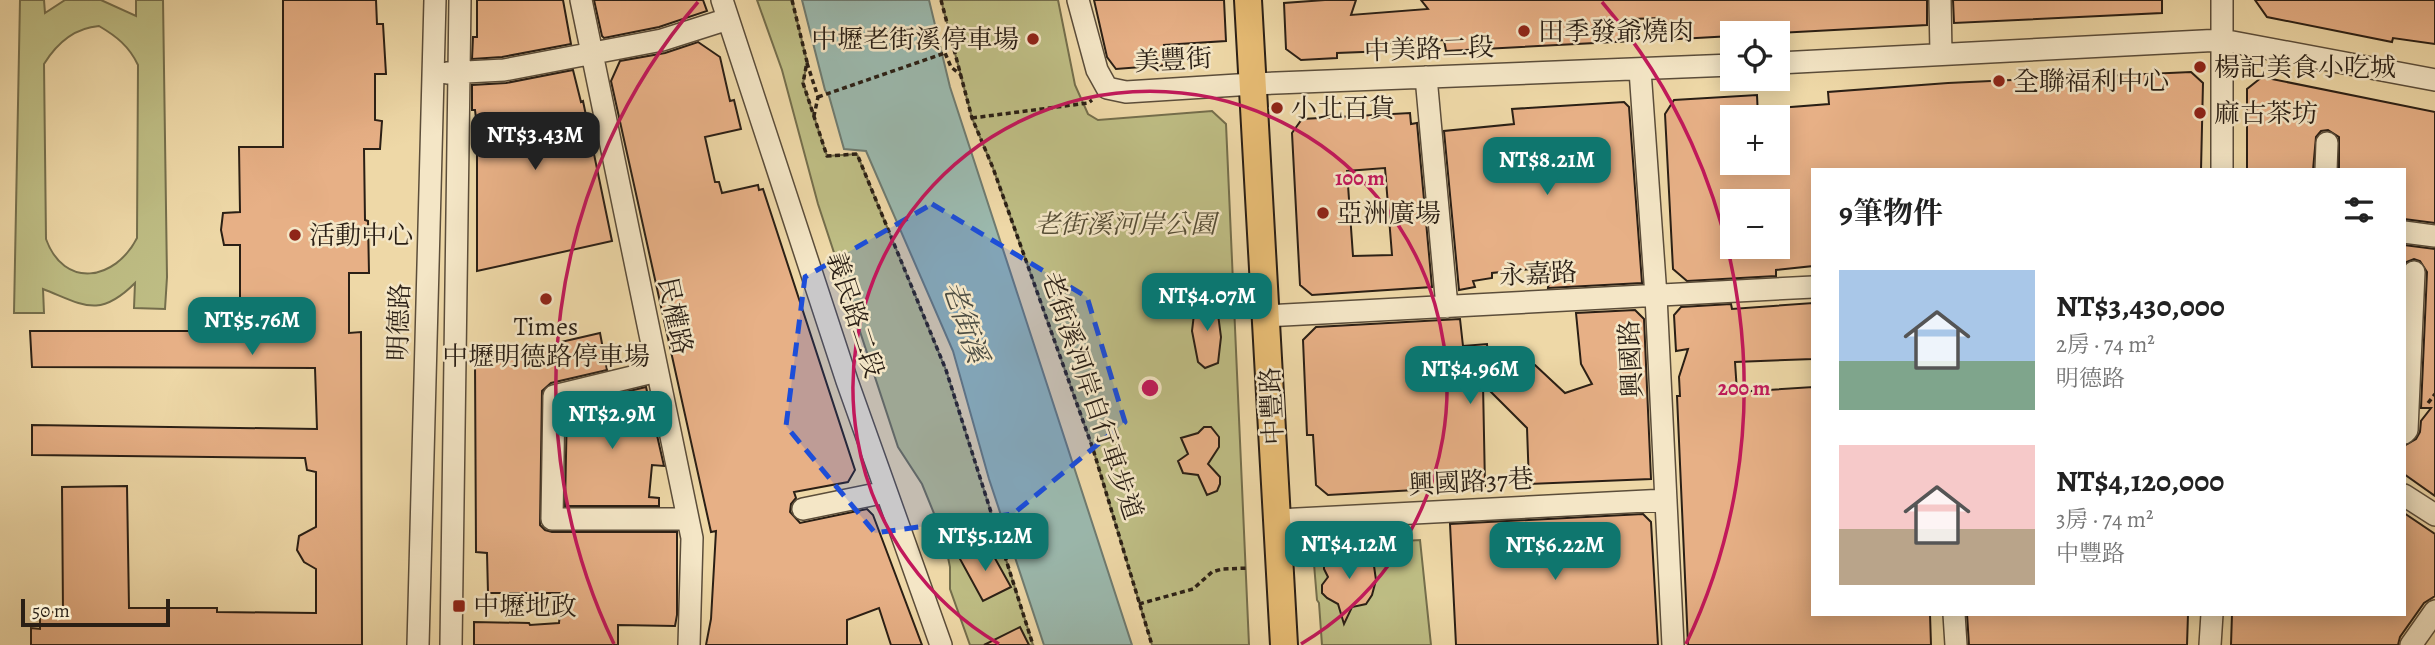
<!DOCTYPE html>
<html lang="zh-TW">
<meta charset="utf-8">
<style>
body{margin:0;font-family:Alegreya,"Noto Serif TC",serif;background:#f6f6f6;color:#222;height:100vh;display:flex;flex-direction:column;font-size:26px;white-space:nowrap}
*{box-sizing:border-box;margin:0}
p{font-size:23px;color:#767676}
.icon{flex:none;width:38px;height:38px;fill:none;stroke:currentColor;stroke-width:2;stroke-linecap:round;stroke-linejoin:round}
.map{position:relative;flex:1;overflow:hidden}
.details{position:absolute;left:1811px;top:168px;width:595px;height:448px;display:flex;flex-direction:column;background:#fff;border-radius:0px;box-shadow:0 4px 18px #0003}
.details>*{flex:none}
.tools{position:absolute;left:1720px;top:21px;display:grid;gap:14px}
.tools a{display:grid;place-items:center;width:70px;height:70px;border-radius:0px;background:#fff;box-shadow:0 4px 18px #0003;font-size:35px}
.scale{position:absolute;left:21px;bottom:18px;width:149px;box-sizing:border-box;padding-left:7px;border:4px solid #2a1f15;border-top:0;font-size:19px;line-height:24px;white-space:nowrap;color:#2a1f15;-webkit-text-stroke:5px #f4e6c6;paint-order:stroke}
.price{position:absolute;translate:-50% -60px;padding:0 16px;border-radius:14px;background:#0f766e;color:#fff;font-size:23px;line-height:46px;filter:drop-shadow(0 2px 4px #0008)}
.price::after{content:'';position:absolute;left:50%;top:42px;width:21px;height:16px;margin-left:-10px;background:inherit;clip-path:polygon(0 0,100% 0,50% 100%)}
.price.current{background:#222;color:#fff}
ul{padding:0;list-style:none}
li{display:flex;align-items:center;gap:21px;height:175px;padding:0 28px}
li span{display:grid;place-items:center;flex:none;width:196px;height:140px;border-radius:0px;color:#555}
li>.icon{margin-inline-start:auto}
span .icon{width:84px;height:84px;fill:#fffc;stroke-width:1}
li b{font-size:30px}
h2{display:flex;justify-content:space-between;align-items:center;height:84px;padding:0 28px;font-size:30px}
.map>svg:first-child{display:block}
</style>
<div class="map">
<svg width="2435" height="645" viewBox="0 0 2435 645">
<rect width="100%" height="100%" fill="#eed8a7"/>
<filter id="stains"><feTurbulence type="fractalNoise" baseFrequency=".00286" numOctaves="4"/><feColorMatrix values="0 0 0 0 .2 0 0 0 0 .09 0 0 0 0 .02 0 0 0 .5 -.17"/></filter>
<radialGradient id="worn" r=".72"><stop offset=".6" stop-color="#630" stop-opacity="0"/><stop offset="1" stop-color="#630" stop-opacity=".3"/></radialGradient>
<!-- green -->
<path fill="#bebd84" stroke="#746e4c" stroke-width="2" fill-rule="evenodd" d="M20,0H44L45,13L65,0H101L136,16V0H163L167,277L165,309L134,308L135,283C99,319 84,305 43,289L44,313H14ZM99,26C116,36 129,46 138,65L137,238C115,281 64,289 46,239L44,64C57,43 74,28 99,26Z
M757,0H792L807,62L803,83L827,156L857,154L946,370L1033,645H970L950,589V567L944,538L922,484L898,447L818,204L782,70Z
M941,0H1058L1075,85L1088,114L1098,120L1212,111L1226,124L1249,645H1152L1093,449L993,168L972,118Z
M1420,540L1431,645H1322L1319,603L1317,600L1314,564L1317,556L1316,546Z"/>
<!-- water -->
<path fill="#9bb9ae" stroke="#6e7b71" stroke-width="2" d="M802,0H929L950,87L1132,645H1044L989,479L953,351L866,151L844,149L829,96L825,90Z"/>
<!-- building -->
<path fill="#e7b086" stroke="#2a1f15" stroke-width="2" fill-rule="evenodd" d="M283,0H376L377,24H383L386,74H375V120L382,121L380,149H364L365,220L368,221L369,273H349V333L361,332L362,645H31V628L40,629V612H63L62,487L127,486L129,608H217V612L316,613V569L304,562L297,550L299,536L316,527V472L307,470L305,458L32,455V425L317,429L315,368L32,367L30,331H240V245H224L221,230L223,213L240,212L239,147H283Z
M477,0H563L571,44L502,57L472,59L473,37H477Z
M594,0H703L707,11L659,27L604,38L602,36Z
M1094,0H1224L1226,41L1164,45L1167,65L1116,69L1107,57Z
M1325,0H1356L1351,15L1428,9L1421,0H1927V25L1778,33H1732V36L1661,40L1660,18L1632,19L1633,41L1446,51L1444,40L1387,43L1388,51L1337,53V58L1301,60L1286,49L1284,3Z
M1953,0H2162V13L1954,23Z
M2255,0H2435V44L2393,38L2392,42L2267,17Z
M698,42L720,57L730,101L734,100L741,129L705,137L715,182H719L722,193L758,185L759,190L763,189L855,470L848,482L794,492L796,498L791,504L790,512L800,523L867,509L873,515L922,645H891L879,608L847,620V645H706L711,619L716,531L711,532L611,81L620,61L665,53Z
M573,70L581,102L583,101L612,241L477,271V127L475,110H472V85L506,83Z
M2191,72L2203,83L2201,170H1813V266L1776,270V276L1687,281L1673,269L1665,114L1674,100L1757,95L1758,117H1732V163H1778V108L1829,104L1828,92L1948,83ZM1732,201H1778V247H1732Z
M2262,77L2435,112V223L2404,219V170H2339V137L2328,130L2321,131L2316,137L2313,170H2247V89Z
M1624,102L1629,107L1642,283L1548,288L1551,267L1492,273V278L1473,281L1475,287L1459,290L1444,131L1514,124L1512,109Z
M1410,113L1411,124L1417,123L1432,287L1312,295L1300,285L1292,133L1302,119ZM1385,168L1392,255L1353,256L1347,171Z
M2404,245L2435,249V496L2404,474V446L2416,439L2420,432L2421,421L2431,408H2421L2427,272L2420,261L2414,259L2404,263Z
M1202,298L1211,302L1218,314L1221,337L1218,363L1205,368L1198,362L1192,331L1195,306Z
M1813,303V359L1735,362L1737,392L1813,387V614H1930L1931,645H1688L1677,396H1680L1679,377L1688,349L1676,351L1674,315L1681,307L1731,304L1732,309Z
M1635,310L1644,319L1651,479L1529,484L1527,428L1483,384L1485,486L1328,495L1316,485L1313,435H1307L1303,340L1316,327L1460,319L1463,346L1487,344L1488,356L1503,354V358H1517V365H1535L1565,393L1592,384L1581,364L1576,313Z
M600,333L607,370L551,383L542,391L540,525L545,530L552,532H677V615L675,626L618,625V645H474V622L529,623L530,625L559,623L562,593H488L487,553L476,552L475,362Z
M646,387L664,466L652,465L649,497L659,498V506H565L567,406Z
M1204,427H1211L1219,437V447L1208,464L1220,477V484L1217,491L1207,495L1198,475L1183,473L1178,461L1188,454L1181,438L1198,433Z
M2404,513L2435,534V596L2424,603L2400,637L2398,645H2231L2232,614H2404Z
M1643,514L1651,522L1658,645H1456L1450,524Z
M987,544L1011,587L983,601L960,559Z
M1359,550L1368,556L1374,566L1376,580L1372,595L1366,604L1352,607L1344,624L1338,604L1327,598L1322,593V585L1328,577L1324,569V562L1332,555L1346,559Z
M1967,614H2188L2187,645H1969Z
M1020,627L1029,645H984Z"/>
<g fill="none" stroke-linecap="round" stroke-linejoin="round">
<!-- minor casing -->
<g stroke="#5b4d3a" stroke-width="24">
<path id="minor" d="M581,0L692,538L689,645
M722,0L847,381L941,645
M1078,0L1097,70L1107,88L1126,92L1253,84L1732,65
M1940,0L1941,54
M2222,0V170
M1778,63L2222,40L2435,80
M1640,70L1656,296L1673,645
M447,73L504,70L662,40L728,19
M1426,77L1447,307
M2326,170L2327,143
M2404,232L2435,236
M1266,316L1813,287
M657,371L554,396L552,519H688
M2404,433L2407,430L2414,272
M2404,495L2435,515
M803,509L886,492
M1278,520L1666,500
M1954,614L1956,645
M418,645L435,0
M451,645L460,0
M2210,645L2212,614
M2411,645L2435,611"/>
</g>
<!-- major casing -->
<g stroke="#2a1f15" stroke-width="30">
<path id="major" d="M1248,0L1284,645"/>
</g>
<!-- path -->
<path stroke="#2a1f15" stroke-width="3.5" stroke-dasharray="5 3.5" stroke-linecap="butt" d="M792,0L807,62L803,83L827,156L857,154L946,370L1033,645
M941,0L972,118L993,168L1093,449L1152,645
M950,37L945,53L951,67L961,75
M807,63L818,97L814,116
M818,97L945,53
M972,118L1088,103L1092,100
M2428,403L2435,394
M1139,604L1193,589L1212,572L1222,569L1249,568"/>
<!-- minor -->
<use href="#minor" stroke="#f4e6c6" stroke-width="21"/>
<!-- major -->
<use href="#major" stroke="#e7bc74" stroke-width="26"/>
</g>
<!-- marked area -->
<path fill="#1d4ed8" fill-opacity="0.2" stroke="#1d4ed8" stroke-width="5" stroke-dasharray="14 9" stroke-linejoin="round" d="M932,204L1087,297L1125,422L1013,514L875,533L786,426L805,277Z"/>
<!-- distance rings -->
<g fill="none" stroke="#c2185b" stroke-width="3.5">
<path d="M999 644A297 297 0 1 1 1301 644"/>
<path d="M614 644A594 594 0 0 1 698 2M1602 2A594 594 0 0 1 1686 644"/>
</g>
<!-- markers -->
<g fill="#8f2418" stroke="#f4e6c6" stroke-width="2.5">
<circle cx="1524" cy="31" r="7"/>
<circle cx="1033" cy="39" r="7"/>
<circle cx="2200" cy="67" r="7"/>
<circle cx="1999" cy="81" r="7"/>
<circle cx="1277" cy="108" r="7"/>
<circle cx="2200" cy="113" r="7"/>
<circle cx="1323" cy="213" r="7"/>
<circle cx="295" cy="235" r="7"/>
<circle cx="546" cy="299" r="7"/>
<rect x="452" y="599" width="14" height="14" rx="3.5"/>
</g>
<g text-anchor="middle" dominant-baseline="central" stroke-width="5" stroke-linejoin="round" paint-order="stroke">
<!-- poi labels -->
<g font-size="26" fill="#2a1f15" stroke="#f4e6c6" text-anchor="start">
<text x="1538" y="31">田季發爺燒肉</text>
<text x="1019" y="39" text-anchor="end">中壢老街溪停車場</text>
<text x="2214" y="67">楊記美食小吃城</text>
<text x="2013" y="81">全聯福利中心</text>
<text x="1291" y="108">小北百貨</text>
<text x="2214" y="113">麻古茶坊</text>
<text x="1337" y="213">亞洲廣場</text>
<text x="309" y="235">活動中心</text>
<text x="546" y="326" text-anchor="middle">Times<tspan x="546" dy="30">中壢明德路停車場</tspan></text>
<text x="473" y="606">中壢地政</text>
</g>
<!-- street labels -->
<g font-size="26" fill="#2a1f15" stroke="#f4e6c6">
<text transform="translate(1429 49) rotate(-2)">中美路二段</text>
<text transform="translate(1173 60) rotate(-3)">美豐街</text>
<text transform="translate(1538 274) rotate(-3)">永嘉路</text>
<text transform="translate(855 315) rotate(72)">義民路二段</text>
<text transform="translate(675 316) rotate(78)">民權路</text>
<text transform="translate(399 322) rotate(-88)">明德路</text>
<text transform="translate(1631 359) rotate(-93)">興國路</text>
<text transform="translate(1092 396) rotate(71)">老街溪河岸自行車步道</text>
<text transform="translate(1272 406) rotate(-93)">中豐路</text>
<text transform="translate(1471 482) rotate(-3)">興國路37巷</text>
</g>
<!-- park labels -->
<g font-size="26" font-style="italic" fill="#564e36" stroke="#f4e6c6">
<text x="1125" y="224">老街溪河岸公園</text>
</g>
<!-- water labels -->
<g font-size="28" font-style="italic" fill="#4c4d43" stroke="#f4e6c6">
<text transform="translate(965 322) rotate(71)">老街溪</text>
</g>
</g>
<circle cx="1150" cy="388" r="10" fill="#c2185b" stroke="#f4e6c6" stroke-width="3.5"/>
<g font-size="21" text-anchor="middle" font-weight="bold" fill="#c2185b" stroke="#f4e6c6" stroke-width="5" stroke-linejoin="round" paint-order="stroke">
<text x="1360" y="185">100 m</text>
<text x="1744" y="395">200 m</text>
</g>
<rect width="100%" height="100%" filter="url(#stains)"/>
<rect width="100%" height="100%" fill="url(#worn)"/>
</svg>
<div class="tools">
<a><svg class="icon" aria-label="locate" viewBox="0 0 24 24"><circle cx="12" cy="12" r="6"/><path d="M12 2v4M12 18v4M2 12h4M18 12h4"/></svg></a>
<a>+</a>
<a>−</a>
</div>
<div class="scale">50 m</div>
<b class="price current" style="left:535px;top:172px">NT$3.43M</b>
<b class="price" style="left:1547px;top:197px">NT$8.21M</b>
<b class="price" style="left:1207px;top:333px">NT$4.07M</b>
<b class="price" style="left:252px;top:357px">NT$5.76M</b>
<b class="price" style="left:1470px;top:406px">NT$4.96M</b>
<b class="price" style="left:612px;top:451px">NT$2.9M</b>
<b class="price" style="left:985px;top:573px">NT$5.12M</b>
<b class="price" style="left:1349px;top:581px">NT$4.12M</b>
<b class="price" style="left:1555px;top:582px">NT$6.22M</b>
<section class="details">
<h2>9筆物件<svg class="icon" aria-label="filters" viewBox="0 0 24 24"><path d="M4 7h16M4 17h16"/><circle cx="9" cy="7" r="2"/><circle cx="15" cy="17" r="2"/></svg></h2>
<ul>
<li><span style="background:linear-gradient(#a9c7e8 65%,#7fa58c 0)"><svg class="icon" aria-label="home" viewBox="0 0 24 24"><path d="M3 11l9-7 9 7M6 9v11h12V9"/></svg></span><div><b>NT$3,430,000</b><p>2房 · 74 m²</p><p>明德路</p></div></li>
<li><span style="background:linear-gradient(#f6c9c9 60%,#b9a48a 0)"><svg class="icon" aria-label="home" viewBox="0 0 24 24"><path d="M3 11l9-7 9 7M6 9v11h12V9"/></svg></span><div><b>NT$4,120,000</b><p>3房 · 74 m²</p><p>中豐路</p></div></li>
</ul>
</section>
</div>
